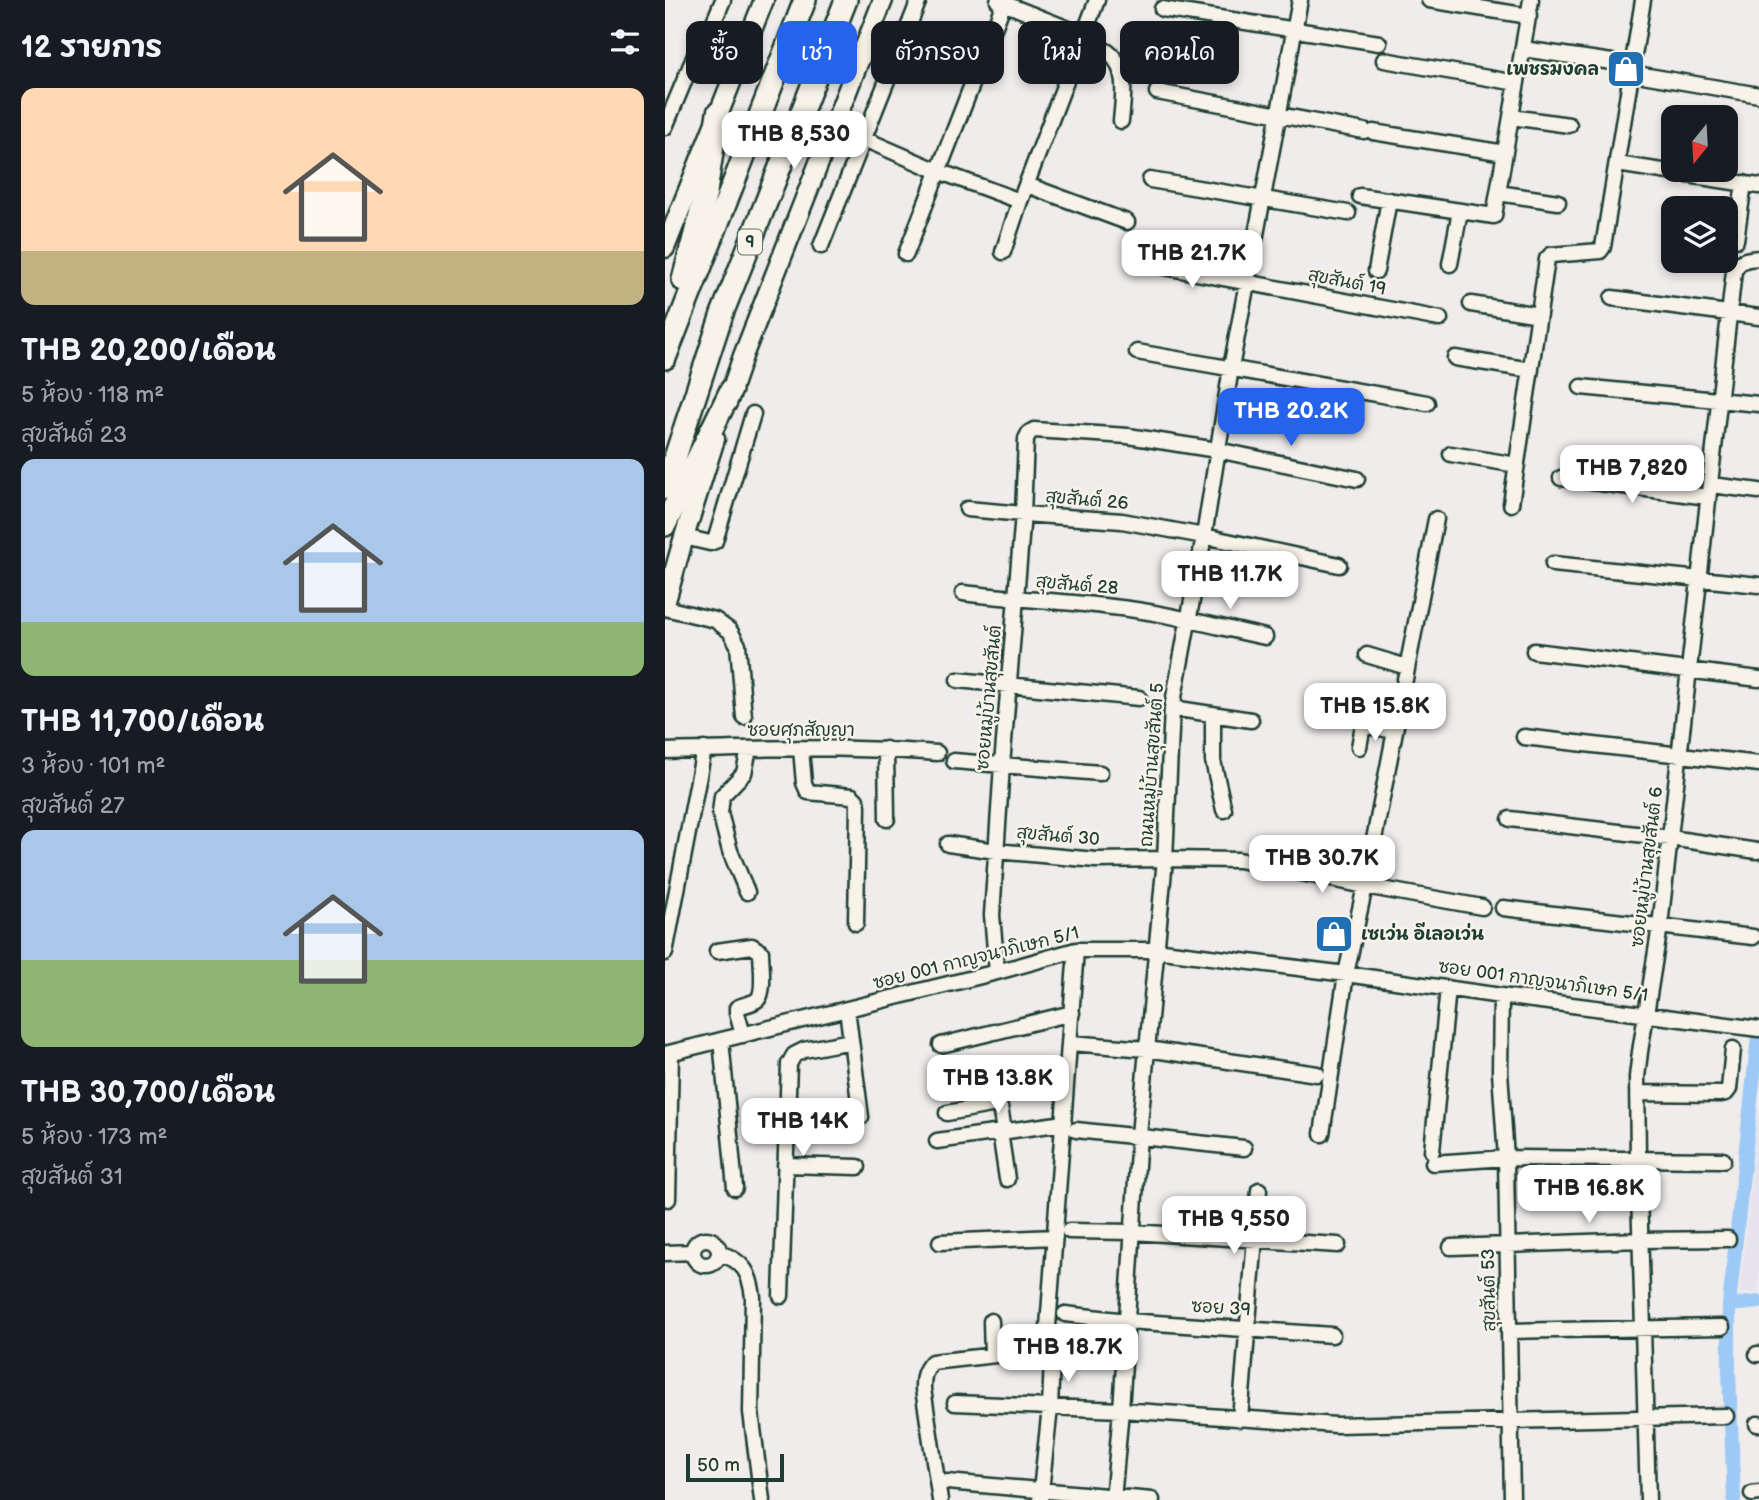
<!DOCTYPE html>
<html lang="th">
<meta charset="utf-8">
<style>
body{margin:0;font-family:"Balsamiq Sans","Playpen Sans Thai",sans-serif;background:#20242c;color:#f1f3f6;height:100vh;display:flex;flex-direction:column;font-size:26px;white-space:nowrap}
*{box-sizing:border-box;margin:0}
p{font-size:23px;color:#9ea1a6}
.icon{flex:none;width:38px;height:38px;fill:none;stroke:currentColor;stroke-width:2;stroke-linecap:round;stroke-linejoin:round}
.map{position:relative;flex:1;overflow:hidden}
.details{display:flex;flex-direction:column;background:#171b24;width:665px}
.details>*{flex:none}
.top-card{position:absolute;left:21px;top:21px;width:665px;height:63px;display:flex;gap:14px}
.needle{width:46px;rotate:198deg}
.buttons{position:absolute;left:996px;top:105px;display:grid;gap:14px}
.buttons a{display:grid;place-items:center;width:77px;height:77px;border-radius:14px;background:#171b24;box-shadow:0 4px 10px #0003;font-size:35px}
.scale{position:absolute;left:21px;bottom:18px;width:98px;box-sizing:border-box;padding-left:7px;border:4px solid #1f3d34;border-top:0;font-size:19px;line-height:24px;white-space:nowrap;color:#1f3d34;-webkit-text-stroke:5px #f7f3e8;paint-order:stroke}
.price{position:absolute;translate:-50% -60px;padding:0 16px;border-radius:14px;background:#fff;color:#222;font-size:23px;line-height:46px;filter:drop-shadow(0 2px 4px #0008)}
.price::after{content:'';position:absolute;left:50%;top:42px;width:21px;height:16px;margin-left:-10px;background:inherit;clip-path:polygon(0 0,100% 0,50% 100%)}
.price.active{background:#2563eb;color:#fff}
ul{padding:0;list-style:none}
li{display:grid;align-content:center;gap:14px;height:371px;padding:0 21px}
li span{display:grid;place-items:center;height:217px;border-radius:14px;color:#555}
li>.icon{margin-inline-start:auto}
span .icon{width:126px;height:126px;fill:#fffc;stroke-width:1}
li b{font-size:30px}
h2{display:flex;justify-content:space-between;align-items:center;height:84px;padding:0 21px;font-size:30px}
.chip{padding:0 24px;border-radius:14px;background:#171b24;box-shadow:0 4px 10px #0003;font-size:24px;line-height:63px}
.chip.active{background:#2563eb;color:#fff}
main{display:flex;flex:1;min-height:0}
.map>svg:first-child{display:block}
</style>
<main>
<section class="details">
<h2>12 รายการ<svg class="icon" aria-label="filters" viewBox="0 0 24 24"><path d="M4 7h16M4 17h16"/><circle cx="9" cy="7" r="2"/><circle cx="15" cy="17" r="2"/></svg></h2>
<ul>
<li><span style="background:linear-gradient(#ffd9b3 75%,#c2b280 0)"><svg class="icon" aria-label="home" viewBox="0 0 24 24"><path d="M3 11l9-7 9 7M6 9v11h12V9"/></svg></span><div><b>THB 20,200/เดือน</b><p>5 ห้อง · 118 m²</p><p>สุขสันต์ 23</p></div></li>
<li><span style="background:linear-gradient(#a9c7e8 75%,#8fb573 0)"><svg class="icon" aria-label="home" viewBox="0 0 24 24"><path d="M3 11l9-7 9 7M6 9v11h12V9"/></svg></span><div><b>THB 11,700/เดือน</b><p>3 ห้อง · 101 m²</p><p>สุขสันต์ 27</p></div></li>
<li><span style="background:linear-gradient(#a9c7e8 60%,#8fb573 0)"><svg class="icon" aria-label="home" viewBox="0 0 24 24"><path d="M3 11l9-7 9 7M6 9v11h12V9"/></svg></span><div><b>THB 30,700/เดือน</b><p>5 ห้อง · 173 m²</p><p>สุขสันต์ 31</p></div></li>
</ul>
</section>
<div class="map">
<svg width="1094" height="1500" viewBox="0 0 1094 1500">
<rect width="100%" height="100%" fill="#efeceb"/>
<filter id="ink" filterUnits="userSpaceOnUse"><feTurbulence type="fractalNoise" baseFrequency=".0143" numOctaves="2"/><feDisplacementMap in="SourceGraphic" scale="14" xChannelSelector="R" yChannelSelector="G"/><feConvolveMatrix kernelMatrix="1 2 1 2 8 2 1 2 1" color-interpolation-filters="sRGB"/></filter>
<g filter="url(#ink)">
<!-- built -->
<path fill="#e6e3ef" d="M1094,1102V1292L1075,1294Z"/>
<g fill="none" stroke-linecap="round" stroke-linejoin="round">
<!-- canal -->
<path stroke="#9cc9f6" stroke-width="14" d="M1064,1305L1094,1302
M1069,1500L1064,1371V1305L1094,1027"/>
</g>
<!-- building -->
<path fill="#d0cef7" stroke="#1f3d34" stroke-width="2" d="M664,920L681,923L675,948L656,945Z"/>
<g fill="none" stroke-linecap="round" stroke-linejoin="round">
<!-- minor casing -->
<g stroke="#1f3d34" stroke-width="19">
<path id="minor" d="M764,0L864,16
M333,1L419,35
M497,9L714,43
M47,26L58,0
M417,40C425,44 436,47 443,52C464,68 458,98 456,121
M858,49L947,62
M719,60L852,83
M966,73L1094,95
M492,92L699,131
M846,117L904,125
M0,127L33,48L47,26L83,39
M167,128L199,139L273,171L355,201
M708,132L840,153
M952,164L1094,186
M485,180L683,213
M362,185L462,222
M833,193L893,202
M695,196L829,216L866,0
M1071,240L1079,183
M156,246L254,0
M338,252L355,201L432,0
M241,254L340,0
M479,263L775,319
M785,264L795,211
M711,271L724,200
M947,298L1094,317
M806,304L874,315
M472,352L762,403
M790,358L866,370
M916,387L1094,404
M786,454L852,465
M896,478L1043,497
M1046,485L1094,491
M846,504L882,259L886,255L935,251L938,247L978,0
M302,509L358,514L457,521L539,536L674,565
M19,537L45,543L50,541L88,414
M888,564L1094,585
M298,593C347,599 397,601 447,607C498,612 549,626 600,637
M0,608L50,620L65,631L73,645L79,717
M869,651L1094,679
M702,655L742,667
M293,680L474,698
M507,708L586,720
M548,714V761L559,810
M698,725L730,731
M859,737L1094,764
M694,747L704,693
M136,749L139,783L143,792L187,796L191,800L193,806L191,923
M221,749L222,819
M0,751C91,748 182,746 272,753
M289,761L435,773
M845,819L1005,838L1092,851
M283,844L331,851L431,860L500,859L574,860L700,886L817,907
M82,892L65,851L55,813L57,796L79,773L84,749
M838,908L1088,937
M52,951L87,946L96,952C96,963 100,991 93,999C89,1004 78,1004 72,1008V1013L78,1035
M0,953L39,749
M332,972L327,915L337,765L358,514L361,439L364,433L369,430L463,436L552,450L692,479
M836,996L835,1072L841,1158L847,1500
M182,1009L196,1117
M56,1040L70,1188
M405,1043L482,1049L652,1074
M276,1045L407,1013
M0,1054L332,972L411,950H490L681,974L836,996L1094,1029
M973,1093L1056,1094L1061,1093L1064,1089L1068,1049
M282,1113L331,1104L335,1107L339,1131
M411,1130L579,1148
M335,1132L342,1179
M657,1134L681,974L700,886L771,519
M272,1141L399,1123
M767,1151L783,988
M768,1163L841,1158L1058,1160
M120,1165L193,1167
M3,1199L6,1053
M404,1231L467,1232L673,1245
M28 1252a13 13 0 1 1 26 0a13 13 0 1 1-26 0Z
M275,1242L390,1237
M786,1247L976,1240L1063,1239
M0,1253L28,1252
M54,1253C79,1261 85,1273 88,1297L86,1412L97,1500
M116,1296L124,1064L129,1055L139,1050L186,1041
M400,1314L462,1321L667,1335
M326,1321L327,1355
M844,1331L1057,1327
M1092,1354H1094
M290,1403L456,1410L671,1425L1061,1416
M575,1419L594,1190
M1092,1424H1094
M282,1482L487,1500
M1087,1494L1094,1493
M275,1500L258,1389C258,1377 259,1371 267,1362L368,1351C378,1344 380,1339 383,1327L411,950
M375,1500L385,1408L387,1358
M448,1500L456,1410L474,1135L500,859L507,708L539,536L566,368L635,0
M983,1500L973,1158L972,1077L975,1052L995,926L1069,271C1075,259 1082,259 1094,258"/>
</g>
<!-- major casing -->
<g stroke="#1f3d34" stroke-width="23">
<path id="major" d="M0,248L99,0
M62,403L78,356L218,0
M0,604L19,537L50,439"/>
</g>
<!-- highway casing -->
<g stroke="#1f3d34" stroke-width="26">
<path id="highway" d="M18,280L41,192L53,113
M0,358L140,0
M0,488L57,314L181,0
M0,525L66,390"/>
</g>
<!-- minor -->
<use href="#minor" stroke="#f7f3e8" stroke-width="14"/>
<!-- major -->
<use href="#major" stroke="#f7f3e8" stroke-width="18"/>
<!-- highway -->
<use href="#highway" stroke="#f7f3e8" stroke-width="21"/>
</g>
</g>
<!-- icons -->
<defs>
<g id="shop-square" transform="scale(2.0125)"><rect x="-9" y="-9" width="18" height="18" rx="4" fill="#1f6fb2" stroke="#f7f3e8"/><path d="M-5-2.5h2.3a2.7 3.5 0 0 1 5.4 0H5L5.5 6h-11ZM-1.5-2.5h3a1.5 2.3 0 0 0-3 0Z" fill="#fff"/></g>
</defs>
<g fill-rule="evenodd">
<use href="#shop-square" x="961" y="69"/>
<use href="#shop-square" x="669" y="934"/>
</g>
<g text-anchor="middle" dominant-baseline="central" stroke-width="5" stroke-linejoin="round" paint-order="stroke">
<!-- shield labels -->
<rect fill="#f7f3e8" stroke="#60746a" stroke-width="2" x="73" y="229.5" width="24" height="25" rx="5"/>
<g font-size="16" font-weight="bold" fill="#1f3d34">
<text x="85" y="242">9</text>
</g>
<!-- poi labels -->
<g font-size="18" font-weight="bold" fill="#1f3d34" stroke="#f7f3e8" text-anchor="end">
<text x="934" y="69">เพชรมงคล</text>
<text x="696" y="934" text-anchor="start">เซเว่น อีเลอเว่น</text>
</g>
<!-- street labels -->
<g font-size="18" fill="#1f3d34" stroke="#f7f3e8">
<text transform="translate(682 282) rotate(11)">สุขสันต์ 19</text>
<text transform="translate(422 500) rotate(5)">สุขสันต์ 26</text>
<text transform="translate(412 585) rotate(5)">สุขสันต์ 28</text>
<text transform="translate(324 698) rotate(-85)">ซอยหมู่บ้านสุขสันต์</text>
<text x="136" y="730">ซอยศุภสัญญา</text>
<text transform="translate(487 765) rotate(-86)">ถนนหมู่บ้านสุขสันต์ 5</text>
<text transform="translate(393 836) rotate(5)">สุขสันต์ 30</text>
<text transform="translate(982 867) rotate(-83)">ซอยหมู่บ้านสุขสันต์ 6</text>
<text transform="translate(311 958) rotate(-14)">ซอย 001 กาญจนาภิเษก 5/1</text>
<text transform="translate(878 981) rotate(8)">ซอย 001 กาญจนาภิเษก 5/1</text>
<text transform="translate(824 1290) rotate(-91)">สุขสันต์ 53</text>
<text transform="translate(556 1308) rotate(4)">ซอย 39</text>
</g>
</g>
</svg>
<div class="buttons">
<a><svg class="needle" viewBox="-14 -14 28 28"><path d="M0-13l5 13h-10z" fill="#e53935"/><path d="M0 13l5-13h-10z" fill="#9ea1a6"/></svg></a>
<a><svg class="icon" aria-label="layers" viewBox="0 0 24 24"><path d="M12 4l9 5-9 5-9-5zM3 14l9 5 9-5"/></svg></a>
</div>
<div class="scale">50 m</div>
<b class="price" style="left:129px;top:171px">THB 8,530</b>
<b class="price" style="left:527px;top:290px">THB 21.7K</b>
<b class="price active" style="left:626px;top:448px">THB 20.2K</b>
<b class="price" style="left:967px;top:505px">THB 7,820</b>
<b class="price" style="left:565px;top:611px">THB 11.7K</b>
<b class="price" style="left:710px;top:743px">THB 15.8K</b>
<b class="price" style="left:657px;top:895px">THB 30.7K</b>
<b class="price" style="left:333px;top:1115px">THB 13.8K</b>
<b class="price" style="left:138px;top:1158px">THB 14K</b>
<b class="price" style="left:924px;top:1225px">THB 16.8K</b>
<b class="price" style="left:569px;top:1256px">THB 9,550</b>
<b class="price" style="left:403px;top:1384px">THB 18.7K</b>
<div class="top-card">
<a class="chip">ซื้อ</a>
<a class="chip active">เช่า</a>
<a class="chip">ตัวกรอง</a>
<a class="chip">ใหม่</a>
<a class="chip">คอนโด</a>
</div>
</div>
</main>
